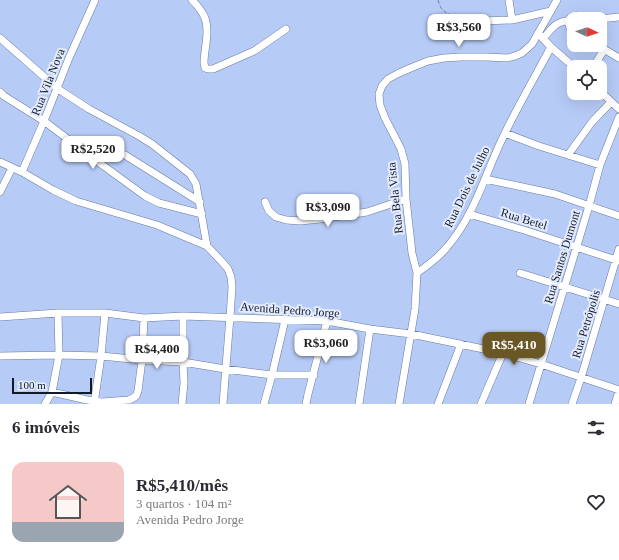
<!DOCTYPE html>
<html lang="pt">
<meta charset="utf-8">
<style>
body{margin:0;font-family:"Times New Roman",serif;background:#f7f7f7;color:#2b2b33;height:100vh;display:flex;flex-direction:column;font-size:15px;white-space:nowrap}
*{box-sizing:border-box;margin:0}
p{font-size:13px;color:#7c7c81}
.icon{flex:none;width:22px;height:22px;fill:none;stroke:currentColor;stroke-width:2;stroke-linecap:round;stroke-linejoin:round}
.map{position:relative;height:404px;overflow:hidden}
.sheet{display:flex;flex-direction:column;background:#fff;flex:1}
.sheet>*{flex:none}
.needle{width:26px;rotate:94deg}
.buttons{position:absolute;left:567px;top:12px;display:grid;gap:8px}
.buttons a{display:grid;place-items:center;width:40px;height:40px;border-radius:8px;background:#fff;box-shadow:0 4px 16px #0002;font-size:20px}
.scale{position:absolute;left:12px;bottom:10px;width:80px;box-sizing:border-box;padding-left:4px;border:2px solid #121929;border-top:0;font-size:11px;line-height:14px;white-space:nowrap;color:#121929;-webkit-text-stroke:3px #e3ecfe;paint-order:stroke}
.price{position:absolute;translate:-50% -34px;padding:0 9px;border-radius:8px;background:#fff;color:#222;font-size:13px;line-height:26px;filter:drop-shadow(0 1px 2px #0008)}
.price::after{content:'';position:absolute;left:50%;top:24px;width:12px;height:9px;margin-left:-6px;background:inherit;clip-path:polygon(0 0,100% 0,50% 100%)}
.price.active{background:#6b5625;color:#fff}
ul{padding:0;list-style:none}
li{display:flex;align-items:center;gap:12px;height:100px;padding:0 12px}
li+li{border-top:1px solid #e1e1e2}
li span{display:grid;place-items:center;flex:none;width:112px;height:80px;border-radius:12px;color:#555}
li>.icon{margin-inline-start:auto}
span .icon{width:48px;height:48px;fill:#fffc;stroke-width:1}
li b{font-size:17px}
h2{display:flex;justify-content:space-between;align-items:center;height:48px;padding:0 12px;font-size:17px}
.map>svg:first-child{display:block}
</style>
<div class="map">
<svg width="619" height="404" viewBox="0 0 619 404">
<rect width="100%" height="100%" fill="#b7cbf7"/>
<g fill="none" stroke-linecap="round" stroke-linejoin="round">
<!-- minor casing -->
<g stroke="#687aa2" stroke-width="8">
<path id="minor" d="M192,0C197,5 202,11 205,18C210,33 204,49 204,63L205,68L208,69H213L254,51L286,29
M509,0L512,20
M600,19L619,17
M480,21L512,20L551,11
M574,30L570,28L568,21C572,11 586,18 595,19
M538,33L551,47L574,67
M0,38L58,89L89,109L139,136L152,144L190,174L196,184L207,246L223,263L228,269L231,277L232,287L230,317L223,404
M543,39C550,30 556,21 568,21
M597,45L619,58
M593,67L604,50
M600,91L619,109
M0,92L4,96L44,121L94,159L145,196L159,203L202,214
M505,133L539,146L600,165
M125,155L200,202
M568,155L592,122L611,102
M0,162L22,172L53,190L76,201L157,225L207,246
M22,172L44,121L69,58L95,0
M485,179L555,194L619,216
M0,192L12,168
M265,202L269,211L276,217L286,220L301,221L320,219L367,212L406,199
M469,214L524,230L619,261
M417,273C427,266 439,257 447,247C475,215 486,171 505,133C519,104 536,75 551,47
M520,273L619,304
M0,317L58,313H105L144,318L183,316L327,321L370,329L411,334L503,353L541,364L619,390
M0,356L59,355L101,356L142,360L183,362L225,369L272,375H314
M52,392L87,400L102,402L129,400L133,398L136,396L138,391L142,360L144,318
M45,404L52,392L59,355L58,313
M94,404L101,356L105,313
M182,404L184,383L183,362V316
M264,404L272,375L285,320
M306,404L308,394L327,321
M359,404L370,329
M399,404L415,309L417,273L412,253L406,199L405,164L401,149L385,118L380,105L379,94L382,86L388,79L399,73L413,67L428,61L444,58L461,57H486L507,58L515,56L522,53L532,44L557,0
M438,404L461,344
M481,404L503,353
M529,404L589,206L600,165L619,117
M572,404L581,378L619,249
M615,404L619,391"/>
</g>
<!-- path -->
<path stroke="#717fa0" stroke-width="1" stroke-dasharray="4 2" stroke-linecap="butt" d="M438,0C439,4 441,9 444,11C451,17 466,19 475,20"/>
<!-- minor -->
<use href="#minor" stroke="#fff" stroke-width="7"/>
</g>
<g text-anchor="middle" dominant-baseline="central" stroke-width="4" stroke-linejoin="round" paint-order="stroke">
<!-- street labels -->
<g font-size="12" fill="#121929" stroke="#e3ecfe">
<text transform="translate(48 82) rotate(-68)">Rua Vila Nova</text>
<text transform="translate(467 187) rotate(-64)">Rua Dois de Julho</text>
<text transform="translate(395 198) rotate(-96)">Rua Bela Vista</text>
<text transform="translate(524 219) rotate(17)">Rua Betel</text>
<text transform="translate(562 257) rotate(-73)">Rua Santos Dumont</text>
<text transform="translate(290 310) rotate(4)">Avenida Pedro Jorge</text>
<text transform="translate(586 324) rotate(-73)">Rua Petrópolis</text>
</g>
</g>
</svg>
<div class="buttons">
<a><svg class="needle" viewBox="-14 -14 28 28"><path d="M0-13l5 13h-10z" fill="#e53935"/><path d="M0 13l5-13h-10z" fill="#7c7c81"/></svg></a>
<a><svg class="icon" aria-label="locate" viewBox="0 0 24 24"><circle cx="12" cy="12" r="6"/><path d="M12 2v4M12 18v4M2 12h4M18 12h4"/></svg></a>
</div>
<div class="scale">100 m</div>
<b class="price" style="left:459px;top:48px">R$3,560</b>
<b class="price" style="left:93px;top:170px">R$2,520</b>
<b class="price" style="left:328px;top:228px">R$3,090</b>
<b class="price" style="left:326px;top:364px">R$3,060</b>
<b class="price active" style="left:514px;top:366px">R$5,410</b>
<b class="price" style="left:157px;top:370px">R$4,400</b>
</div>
<section class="sheet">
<h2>6 imóveis<svg class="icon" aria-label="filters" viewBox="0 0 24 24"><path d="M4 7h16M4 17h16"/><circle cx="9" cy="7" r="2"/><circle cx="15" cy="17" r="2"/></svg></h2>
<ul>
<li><span style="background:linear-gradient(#f6c9c9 75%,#9aa5b1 0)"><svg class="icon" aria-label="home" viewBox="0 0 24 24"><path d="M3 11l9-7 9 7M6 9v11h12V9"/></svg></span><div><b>R$5,410/mês</b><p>3 quartos · 104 m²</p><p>Avenida Pedro Jorge</p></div><svg class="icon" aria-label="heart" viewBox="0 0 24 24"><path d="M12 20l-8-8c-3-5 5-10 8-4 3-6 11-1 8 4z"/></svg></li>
</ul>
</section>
